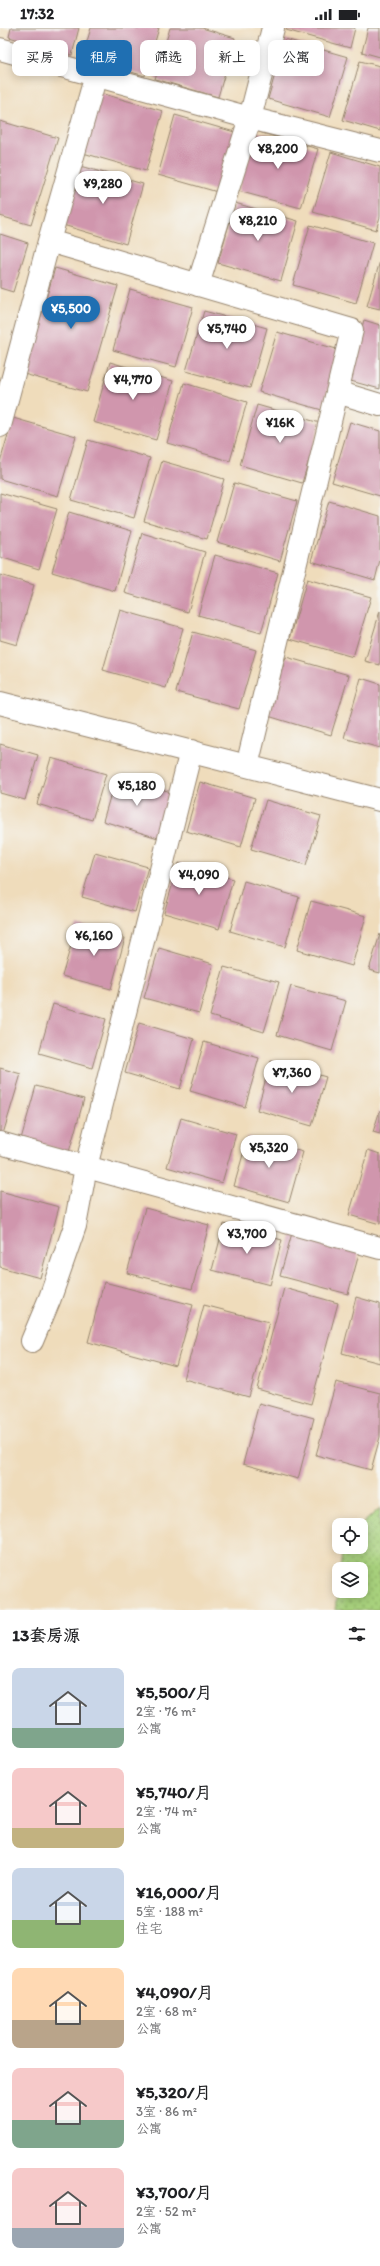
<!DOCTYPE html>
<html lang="zh">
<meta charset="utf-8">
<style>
body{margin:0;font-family:Itim,"LXGW WenKai TC",sans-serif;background:#f2f2f2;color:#202124;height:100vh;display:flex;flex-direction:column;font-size:15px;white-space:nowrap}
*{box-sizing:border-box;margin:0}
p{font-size:13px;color:#757577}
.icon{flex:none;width:22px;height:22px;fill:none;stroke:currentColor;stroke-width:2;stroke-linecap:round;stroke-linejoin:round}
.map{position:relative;height:1582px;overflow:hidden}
.panel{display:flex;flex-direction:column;background:#fff;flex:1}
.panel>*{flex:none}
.guide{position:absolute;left:12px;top:12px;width:356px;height:36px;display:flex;gap:8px}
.buttons{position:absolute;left:332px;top:1490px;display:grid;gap:8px}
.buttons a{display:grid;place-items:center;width:36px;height:36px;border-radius:8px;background:#fff;box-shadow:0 2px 10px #0003;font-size:20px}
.price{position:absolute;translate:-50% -34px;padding:0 9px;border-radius:14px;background:#fff;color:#222;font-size:13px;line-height:26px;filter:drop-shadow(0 1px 2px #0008)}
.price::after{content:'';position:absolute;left:50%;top:24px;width:12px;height:9px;margin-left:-6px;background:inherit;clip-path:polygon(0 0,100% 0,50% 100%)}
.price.on{background:#1f6fb2;color:#fff}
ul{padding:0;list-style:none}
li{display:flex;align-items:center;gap:12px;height:100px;padding:0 12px}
li span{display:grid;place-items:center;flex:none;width:112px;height:80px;border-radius:8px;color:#555}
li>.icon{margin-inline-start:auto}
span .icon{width:48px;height:48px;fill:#fffc;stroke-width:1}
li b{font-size:17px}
h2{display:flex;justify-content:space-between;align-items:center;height:48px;padding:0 12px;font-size:17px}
.tag{padding:0 14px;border-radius:8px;background:#fff;box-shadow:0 2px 10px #0003;font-size:14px;line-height:36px}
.tag.on{background:#1f6fb2;color:#fff}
.status{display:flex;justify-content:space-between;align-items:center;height:28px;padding:0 20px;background:#fff;direction:ltr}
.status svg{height:11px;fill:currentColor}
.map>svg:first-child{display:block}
</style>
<div class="status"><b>17:32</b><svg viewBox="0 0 49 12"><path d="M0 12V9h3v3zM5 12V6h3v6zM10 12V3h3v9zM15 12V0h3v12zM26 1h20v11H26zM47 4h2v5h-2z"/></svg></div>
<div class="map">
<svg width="380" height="1582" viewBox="0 0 380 1582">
<defs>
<pattern id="park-dots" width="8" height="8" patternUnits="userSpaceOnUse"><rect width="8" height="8" fill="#a8d17d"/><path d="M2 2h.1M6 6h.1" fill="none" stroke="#8aaa66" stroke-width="1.8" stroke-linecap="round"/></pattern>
</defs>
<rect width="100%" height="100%" fill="#f6f6f2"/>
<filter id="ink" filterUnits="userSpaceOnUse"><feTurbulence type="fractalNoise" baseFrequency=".025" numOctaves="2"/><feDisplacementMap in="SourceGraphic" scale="8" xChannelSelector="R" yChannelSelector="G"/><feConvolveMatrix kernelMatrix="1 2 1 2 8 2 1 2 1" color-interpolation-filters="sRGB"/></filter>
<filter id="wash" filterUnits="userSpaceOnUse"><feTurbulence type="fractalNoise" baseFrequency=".012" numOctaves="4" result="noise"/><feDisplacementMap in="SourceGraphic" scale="16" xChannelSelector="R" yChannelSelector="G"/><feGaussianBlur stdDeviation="0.9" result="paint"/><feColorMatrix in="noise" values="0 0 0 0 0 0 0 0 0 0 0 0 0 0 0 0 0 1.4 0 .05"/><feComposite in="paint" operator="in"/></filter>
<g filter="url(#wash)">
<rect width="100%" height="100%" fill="#efdcbb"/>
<!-- park -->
<path fill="url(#park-dots)" stroke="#727e4e" d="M380,1480V1582H335L339,1551V1563H361V1541H340L343,1519H361V1497Z"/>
<g id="blocks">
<!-- building -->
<path fill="#d096ad" d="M11,0H79L72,27L9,9Z
M91,0H159L145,48L82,30Z
M170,0H202L235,10L218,69L155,51Z
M287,0H355L350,20L286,2Z
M368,0H380V29L362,24Z
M285,11L348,29L330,89L268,71Z
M360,33L380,38V103L343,92Z
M100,65L163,83L146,143L83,125Z
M175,87L238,105L221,165L158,147Z
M0,93L58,110L31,197L0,188Z
M255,103L318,121L301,180L238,163Z
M331,124L380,139V189L376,202L313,184Z
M80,138L143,156L126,216L63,197Z
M235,175L298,193L281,253L218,235Z
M310,197L373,215L356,275L293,257Z
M0,206L28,215L13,264L0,260Z
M380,233V281L367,278Z
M55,240L118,258L87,364L24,346Z
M130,261L193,279L176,339L113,322Z
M204,283L267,300L250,360L186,343Z
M364,292L380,297V361L347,352Z
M277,304L340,322L322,382L259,364Z
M110,334L173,353L156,412L93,394Z
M184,355L247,374L230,433L167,415Z
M257,377L320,395L302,455L240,437Z
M13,390L76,408L58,468L0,451V434Z
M350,394L380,403V468L332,454Z
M88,412L150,430L134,490L71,472Z
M162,433L224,451L207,511L144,493Z
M234,455L297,473L280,533L217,514Z
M0,465L57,481L39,541L0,529Z
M329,473L380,488V532L375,552L311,533Z
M69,484L132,503L115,563L52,544Z
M142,505L205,524L188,584L125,565Z
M215,527L278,545L261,605L198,587Z
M0,547L34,557L17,617L0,612Z
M307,551L371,569L353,629L290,611Z
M120,582L183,600L166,660L103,642Z
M380,583V637L365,633Z
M193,604L256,622L239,681L176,664Z
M286,629L349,647L331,707L268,688Z
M361,650L380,656V720L344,710Z
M0,716L38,727L25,772L0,765Z
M51,730L106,746L92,792L37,776Z
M116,748L171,764L158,810L103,793Z
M200,754L255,770L241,819L186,803Z
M266,772L321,788L306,837L251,821Z
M95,824L148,839L135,884L82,869Z
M179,835L233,851L219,901L164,885Z
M244,853L299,869L285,919L230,903Z
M311,873L366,888L352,938L297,922Z
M77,897L125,910L111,961L62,948Z
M380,906V945L369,942Z
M159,920L213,936L199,985L144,970Z
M224,939L279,954L264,1004L210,988Z
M291,958L346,973L332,1023L277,1007Z
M53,976L106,991L92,1040L39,1025Z
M139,995L194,1011L180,1061L125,1045Z
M204,1014L259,1030L245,1079L190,1063Z
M271,1033L326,1049L312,1098L257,1082Z
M0,1040L21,1046L3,1106L0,1105Z
M36,1058L84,1071L69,1124L21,1111Z
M380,1082V1106L373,1104Z
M181,1090L236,1106L222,1155L167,1139Z
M248,1109L303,1124L289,1174L234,1158Z
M368,1122L380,1126V1196L349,1187Z
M0,1163L59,1179L40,1250L0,1239Z
M145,1180L209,1197L192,1261L127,1245Z
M224,1196L282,1212L270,1257L212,1242Z
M292,1205L360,1222L348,1266L280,1248Z
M104,1254L193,1277L176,1338L88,1314Z
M284,1260L338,1275L311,1376L257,1361Z
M356,1269L380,1276V1335L342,1325Z
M204,1277L269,1294L249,1369L184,1351Z
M336,1354L380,1365V1409L371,1442L316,1427Z
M259,1375L314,1390L298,1451L243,1436Z"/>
</g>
</g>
<g filter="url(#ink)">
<use href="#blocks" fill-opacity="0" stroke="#95836c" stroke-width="1"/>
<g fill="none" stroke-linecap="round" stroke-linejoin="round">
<!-- street casing -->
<g stroke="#95836c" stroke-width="24">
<path id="street" d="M0,21L250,90L380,123
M49,213L352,302L247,738
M198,257L250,90L273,0
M337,364L380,377
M0,398L49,213L96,47
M0,675L380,772
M0,1115L380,1220
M32,1313L50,1270L75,1198L86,1139L191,723"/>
</g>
<!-- street -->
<use href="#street" stroke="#fff" stroke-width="22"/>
</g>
</g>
</svg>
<div class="buttons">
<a><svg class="icon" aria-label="locate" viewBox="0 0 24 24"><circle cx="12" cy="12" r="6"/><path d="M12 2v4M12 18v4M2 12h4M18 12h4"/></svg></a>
<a><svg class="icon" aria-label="layers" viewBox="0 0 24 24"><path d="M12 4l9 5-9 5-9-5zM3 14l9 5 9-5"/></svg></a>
</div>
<b class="price" style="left:278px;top:142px">¥8,200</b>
<b class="price" style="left:103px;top:177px">¥9,280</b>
<b class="price" style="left:258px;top:214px">¥8,210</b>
<b class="price on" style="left:71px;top:302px">¥5,500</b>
<b class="price" style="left:227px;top:322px">¥5,740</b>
<b class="price" style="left:133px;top:373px">¥4,770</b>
<b class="price" style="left:280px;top:416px">¥16K</b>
<b class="price" style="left:137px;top:779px">¥5,180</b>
<b class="price" style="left:199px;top:868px">¥4,090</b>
<b class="price" style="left:94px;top:929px">¥6,160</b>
<b class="price" style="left:292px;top:1066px">¥7,360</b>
<b class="price" style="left:269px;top:1141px">¥5,320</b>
<b class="price" style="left:247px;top:1227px">¥3,700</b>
<div class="guide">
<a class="tag">买房</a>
<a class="tag on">租房</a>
<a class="tag">筛选</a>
<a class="tag">新上</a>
<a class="tag">公寓</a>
</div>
</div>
<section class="panel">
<h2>13套房源<svg class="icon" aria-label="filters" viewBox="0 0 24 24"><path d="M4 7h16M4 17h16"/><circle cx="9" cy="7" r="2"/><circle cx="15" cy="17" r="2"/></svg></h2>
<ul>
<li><span style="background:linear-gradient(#c9d6e8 75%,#7fa58c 0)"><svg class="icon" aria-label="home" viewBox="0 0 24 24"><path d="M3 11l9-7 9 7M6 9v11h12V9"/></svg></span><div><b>¥5,500/月</b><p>2室 · 76 m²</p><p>公寓</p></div></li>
<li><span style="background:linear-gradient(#f6c9c9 75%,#c2b280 0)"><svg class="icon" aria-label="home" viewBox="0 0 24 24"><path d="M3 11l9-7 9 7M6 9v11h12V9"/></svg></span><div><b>¥5,740/月</b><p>2室 · 74 m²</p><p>公寓</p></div></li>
<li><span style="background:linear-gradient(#c9d6e8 65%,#8fb573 0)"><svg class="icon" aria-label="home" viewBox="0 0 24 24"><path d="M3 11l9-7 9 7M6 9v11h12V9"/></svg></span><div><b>¥16,000/月</b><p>5室 · 188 m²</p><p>住宅</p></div></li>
<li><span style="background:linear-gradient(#ffd9b3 65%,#b9a48a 0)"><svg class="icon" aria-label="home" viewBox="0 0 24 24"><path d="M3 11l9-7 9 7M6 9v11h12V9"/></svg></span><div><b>¥4,090/月</b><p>2室 · 68 m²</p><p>公寓</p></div></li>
<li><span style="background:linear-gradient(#f6c9c9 65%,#7fa58c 0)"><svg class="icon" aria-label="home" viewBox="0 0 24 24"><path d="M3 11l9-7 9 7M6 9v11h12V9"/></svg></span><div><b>¥5,320/月</b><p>3室 · 86 m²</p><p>公寓</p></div></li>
<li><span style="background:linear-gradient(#f6c9c9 75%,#9aa5b1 0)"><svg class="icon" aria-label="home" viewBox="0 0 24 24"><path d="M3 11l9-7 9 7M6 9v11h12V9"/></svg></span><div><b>¥3,700/月</b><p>2室 · 52 m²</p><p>公寓</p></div></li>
</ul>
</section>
